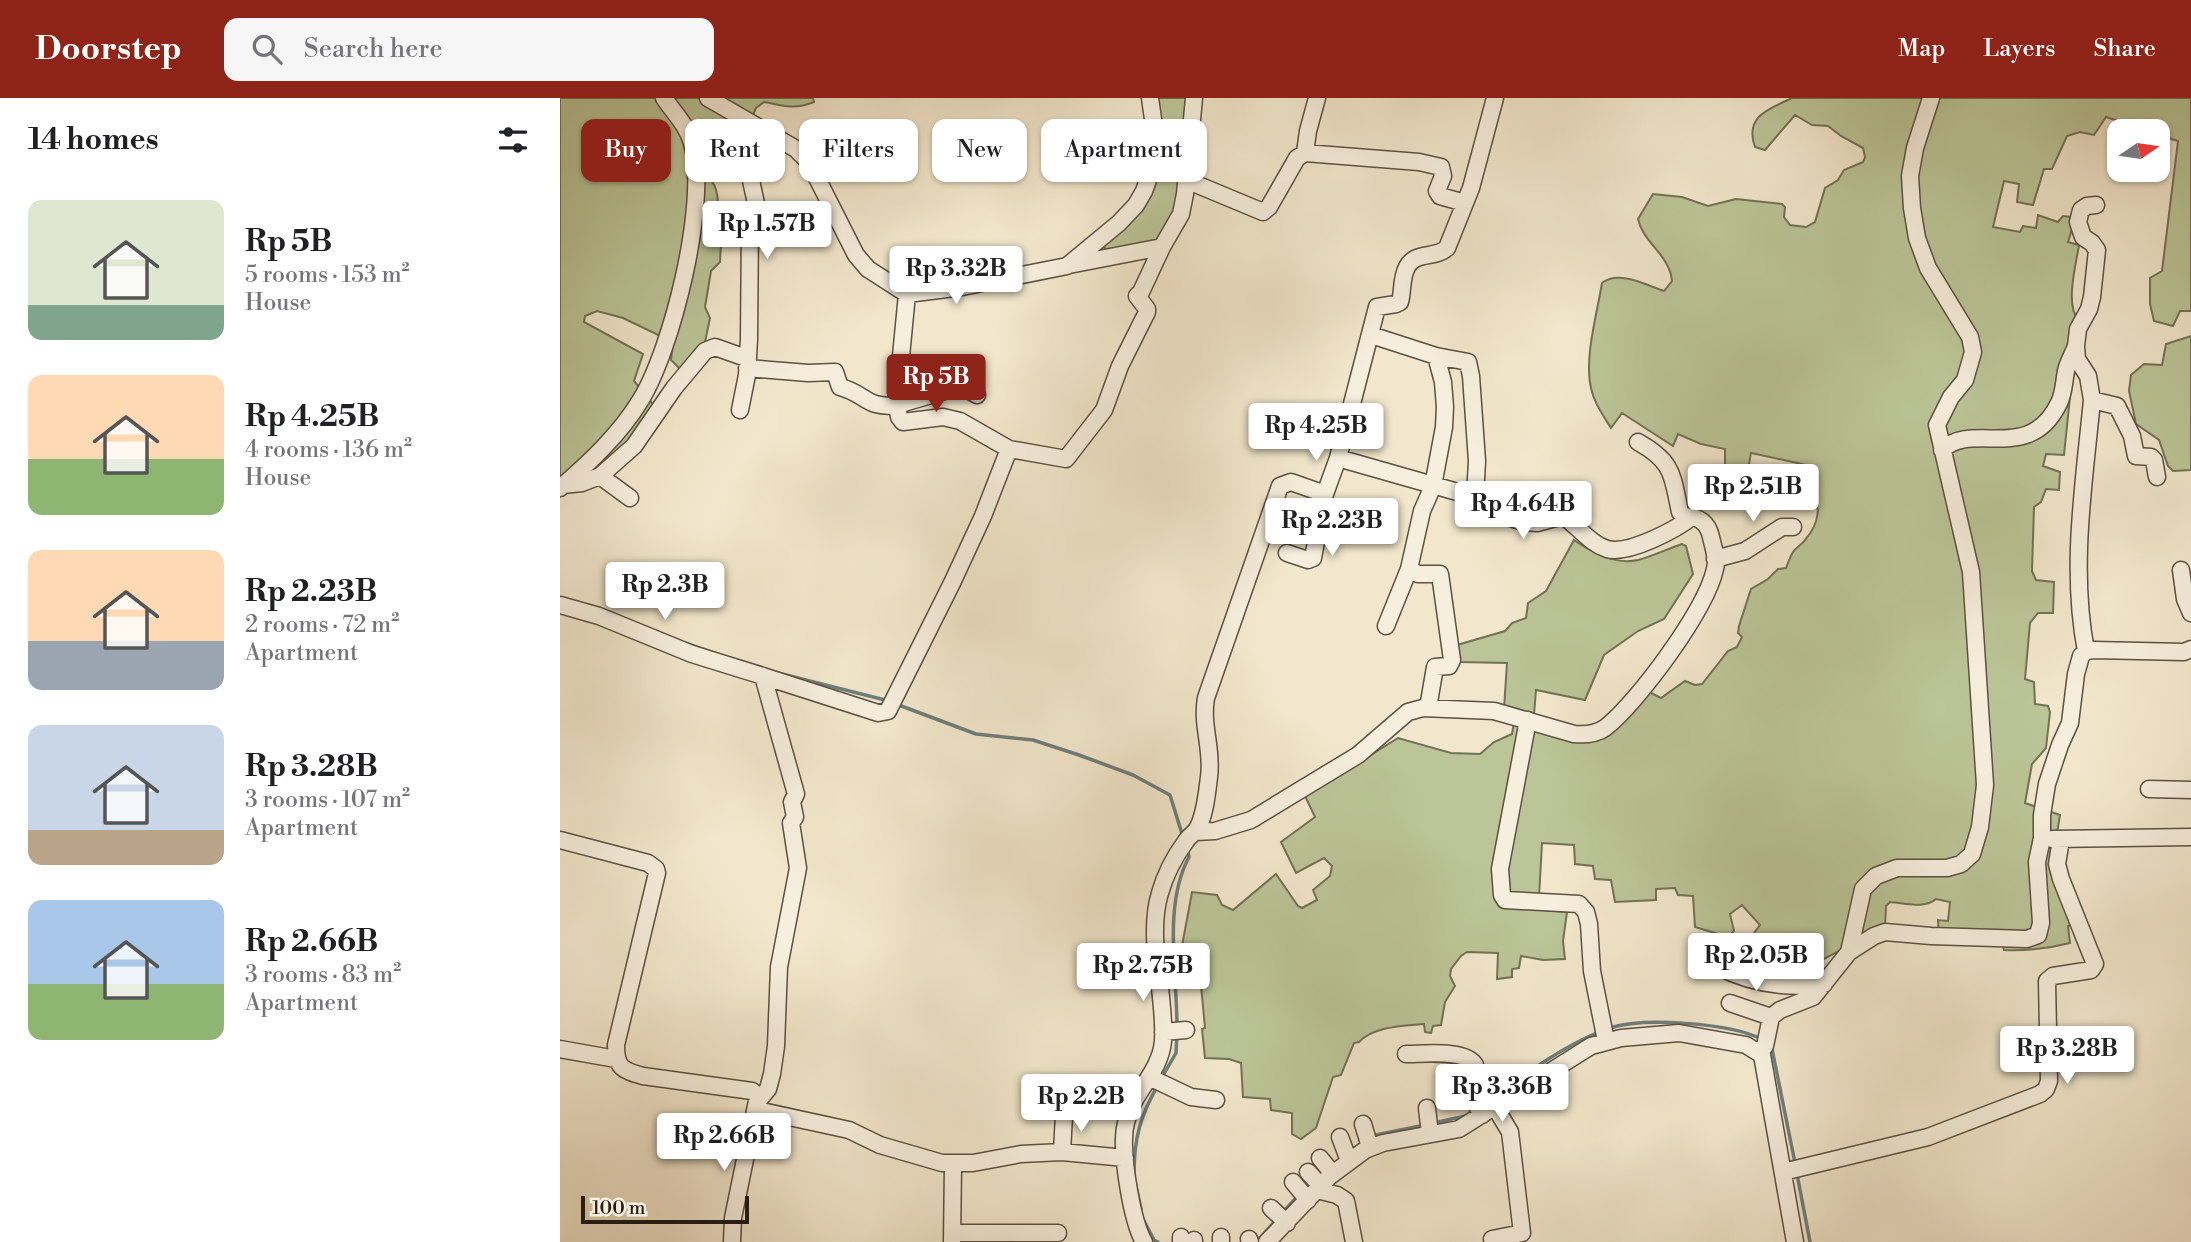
<!DOCTYPE html>
<meta charset="utf-8">
<style>
body{margin:0;font-family:"Libre Bodoni",serif;background:#f6f6f6;color:#202124;height:100vh;display:flex;flex-direction:column;font-size:26px;white-space:nowrap}
*{box-sizing:border-box;margin:0}
p{font-size:23px;color:#757577}
.icon{flex:none;width:38px;height:38px;fill:none;stroke:currentColor;stroke-width:2;stroke-linecap:round;stroke-linejoin:round}
.map{position:relative;flex:1;overflow:hidden}
.details{display:flex;flex-direction:column;background:#fff;width:560px}
.details>*{flex:none}
.top-card{position:absolute;left:21px;top:21px;width:665px;height:63px;display:flex;gap:14px}
.needle{width:46px;rotate:77deg}
.buttons{position:absolute;left:1547px;top:21px;display:grid;gap:14px}
.buttons a{display:grid;place-items:center;width:63px;height:63px;border-radius:14px;background:#fff;box-shadow:0 2px 5px #0004;font-size:35px}
.scale{position:absolute;left:21px;bottom:18px;width:168px;box-sizing:border-box;padding-left:7px;border:4px solid #2a1f15;border-top:0;font-size:19px;line-height:24px;white-space:nowrap;color:#2a1f15;-webkit-text-stroke:5px #f7efde;paint-order:stroke}
.price{position:absolute;translate:-50% -60px;padding:0 16px;border-radius:7px;background:#fff;color:#222;font-size:23px;line-height:46px;filter:drop-shadow(0 2px 4px #0008)}
.price::after{content:'';position:absolute;left:50%;top:42px;width:21px;height:16px;margin-left:-10px;background:inherit;clip-path:polygon(0 0,100% 0,50% 100%)}
.price.selected{background:#8f2418;color:#fff}
ul{padding:0;list-style:none}
li{display:flex;align-items:center;gap:21px;height:175px;padding:0 28px}
li span{display:grid;place-items:center;flex:none;width:196px;height:140px;border-radius:14px;color:#555}
li>.icon{margin-inline-start:auto}
span .icon{width:84px;height:84px;fill:#fffc;stroke-width:1}
li b{font-size:30px}
h2{display:flex;justify-content:space-between;align-items:center;height:84px;padding:0 28px;font-size:30px}
.pill{padding:0 24px;border-radius:14px;background:#fff;box-shadow:0 2px 5px #0004;font-size:24px;line-height:63px}
.pill.selected{background:#8f2418;color:#fff}
header{display:flex;align-items:center;gap:42px;box-sizing:border-box;height:98px;padding:0 35px;background:#8f2418;color:#fff}
header strong{font-size:33px}
nav{display:flex;gap:38px;margin-inline-start:auto;font-size:24px}
.search{width:490px;height:63px;background:#f6f6f6;display:flex;align-items:center;gap:18px;box-sizing:border-box;padding:0 24px;border-radius:14px;color:#757577;font-size:26px}
main{display:flex;flex:1;min-height:0}
.map>svg:first-child{display:block}
</style>
<header>
<strong>Doorstep</strong>
<div class="search"><svg class="icon" aria-label="search" viewBox="0 0 24 24"><circle cx="10" cy="10" r="6"/><path d="M15 15l6 6"/></svg>Search here</div>
<nav><a>Map</a><a>Layers</a><a>Share</a></nav>
</header>
<main>
<section class="details">
<h2>14 homes<svg class="icon" aria-label="filters" viewBox="0 0 24 24"><path d="M4 7h16M4 17h16"/><circle cx="9" cy="7" r="2"/><circle cx="15" cy="17" r="2"/></svg></h2>
<ul>
<li><span style="background:linear-gradient(#dfe7d0 75%,#7fa58c 0)"><svg class="icon" aria-label="home" viewBox="0 0 24 24"><path d="M3 11l9-7 9 7M6 9v11h12V9"/></svg></span><div><b>Rp 5B</b><p>5 rooms · 153 m²</p><p>House</p></div></li>
<li><span style="background:linear-gradient(#ffd9b3 60%,#8fb573 0)"><svg class="icon" aria-label="home" viewBox="0 0 24 24"><path d="M3 11l9-7 9 7M6 9v11h12V9"/></svg></span><div><b>Rp 4.25B</b><p>4 rooms · 136 m²</p><p>House</p></div></li>
<li><span style="background:linear-gradient(#ffd9b3 65%,#9aa5b1 0)"><svg class="icon" aria-label="home" viewBox="0 0 24 24"><path d="M3 11l9-7 9 7M6 9v11h12V9"/></svg></span><div><b>Rp 2.23B</b><p>2 rooms · 72 m²</p><p>Apartment</p></div></li>
<li><span style="background:linear-gradient(#c9d6e8 75%,#b9a48a 0)"><svg class="icon" aria-label="home" viewBox="0 0 24 24"><path d="M3 11l9-7 9 7M6 9v11h12V9"/></svg></span><div><b>Rp 3.28B</b><p>3 rooms · 107 m²</p><p>Apartment</p></div></li>
<li><span style="background:linear-gradient(#a9c7e8 60%,#8fb573 0)"><svg class="icon" aria-label="home" viewBox="0 0 24 24"><path d="M3 11l9-7 9 7M6 9v11h12V9"/></svg></span><div><b>Rp 2.66B</b><p>3 rooms · 83 m²</p><p>Apartment</p></div></li>
</ul>
</section>
<div class="map">
<svg width="1631" height="1144" viewBox="0 0 1631 1144">
<rect width="100%" height="100%" fill="#f2e7cc"/>
<filter id="stains"><feTurbulence type="fractalNoise" baseFrequency=".00286" numOctaves="4"/><feColorMatrix values="0 0 0 0 .2 0 0 0 0 .09 0 0 0 0 .02 0 0 0 .5 -.17"/></filter>
<radialGradient id="worn" r=".72"><stop offset=".6" stop-color="#630" stop-opacity="0"/><stop offset="1" stop-color="#630" stop-opacity=".3"/></radialGradient>
<!-- green -->
<path fill="#bbc597" stroke="#727256" stroke-width="2" d="M0,0H253L254,4C233,12 226,8 204,4L196,10L193,17L168,24L122,29L133,69C150,78 157,85 158,104L151,110L156,129L153,132V143L161,144L160,164L151,173L145,209L150,220L145,244L121,272L111,262L113,244L63,220L37,213L25,218L24,224L83,256L74,283L96,310L52,363L34,352L0,381Z
M595,0H626L616,119L597,146L546,151L540,146C553,136 568,126 579,115C608,83 602,38 595,0Z
M1232,0H1631V213H1620L1613,228L1594,223L1590,206V180L1602,173L1618,43L1598,37V33H1588L1546,19L1534,37L1520,34L1507,38L1492,71H1484L1473,107L1457,104L1459,86L1444,83L1433,129L1460,134L1463,128L1476,130L1478,117L1498,124L1503,118L1511,119L1514,125L1508,144L1519,147C1516,166 1505,207 1518,221L1504,357L1486,356L1483,368L1500,374L1499,392L1486,391L1481,404L1474,409L1472,473L1476,482L1494,484L1493,515H1478L1470,525L1465,581L1474,584L1475,606L1488,608L1490,614L1486,650L1472,666L1465,705L1500,717L1495,748L1514,826L1508,828L1510,845C1487,851 1468,853 1444,852L1442,844L1379,841L1378,822L1388,823L1390,804L1376,801C1365,811 1345,805 1330,804L1326,808L1325,829L1262,862L1219,850L1214,858L1191,839L1200,827L1182,807L1170,816L1174,833L1168,839L1135,829L1133,798L1118,797L1115,790L1096,791V802L1055,804L1051,782L1035,781L1033,768L1015,766L1014,747L982,745L979,799L969,811L1007,814L1003,843L1005,861L983,862L961,858L959,870L952,871V879L937,881L938,855L907,854L901,858L891,871L890,878L895,888L885,904L881,927L873,928L871,935L865,934L864,926C843,928 814,928 799,944L794,945L781,977L773,979L756,1030L741,1041L732,1036V1015L711,1012L710,1001L683,999L681,965L669,961L645,960L642,931L645,930L640,877H624L619,864L632,794L657,797L662,807L673,812L716,776L738,808L742,810L757,802L753,792L770,778L772,768L764,760L736,775L721,744L755,719L745,698L838,640L891,655L920,656L934,644L952,636L954,624L1018,642L1089,594L1101,600L1125,583L1135,587L1142,586L1168,553L1177,549L1182,539L1178,535L1179,528L1191,491L1208,481L1218,471L1226,470C1228,465 1230,459 1233,454C1236,449 1242,447 1245,442C1259,426 1263,406 1249,390L1251,368L1191,355L1187,377H1165V351L1141,346L1118,336L1113,348L1062,315L1051,330C1043,317 1034,305 1031,290C1024,260 1037,216 1042,185C1059,172 1086,187 1104,193L1112,183C1110,157 1083,145 1078,121L1093,96L1122,99L1148,108L1176,101L1222,106L1225,109L1224,119L1230,127L1246,129L1255,124L1265,90L1278,82L1284,72L1303,64L1305,59L1303,50L1281,38L1268,28L1252,27L1235,17L1205,52L1195,49C1184,18 1209,11 1232,0Z
M1631,238V372L1613,373L1608,368L1599,342L1576,326L1569,293L1571,277L1584,266L1602,267L1606,246Z
M1014,442C1031,454 1056,467 1078,462C1093,458 1107,451 1122,446L1126,448L1133,476L1104,521L1078,533L1044,557L1025,602L976,592L974,617L944,611L947,565L899,564L897,547L945,533L952,525L966,520L968,505L986,493Z"/>
<g fill="none" stroke-linecap="round" stroke-linejoin="round">
<!-- stream -->
<path stroke="#6f7e7b" stroke-width="3.5" d="M125,545L157,556
M214,574L329,603
M336,606L416,636L473,642L519,657L573,677L610,697L623,739
M617,928C617,877 603,807 629,759L627,750
M1050,930C1083,919 1170,925 1201,941
M1211,946L1235,1065
M601,981L616,955L617,936
M921,1008C958,982 997,951 1039,934
M873,1025L906,1018
M811,1038L865,1027
M574,1076C574,1041 580,1018 598,987
M1237,1076L1250,1144
M575,1084L581,1111
M722,1115L738,1098
M583,1121L594,1142L598,1144
M695,1142L701,1139L717,1121"/>
<!-- minor casing -->
<g stroke="#5c5143" stroke-width="19">
<path id="minor" d="M148,0L236,51L247,62L254,74L296,157L308,171L347,196L402,189L507,168L559,125L576,107L584,93L589,79L593,54L594,28L590,0
M177,19L199,119V123L190,125L189,241L187,277L180,312
M745,55L748,33L757,0
M626,82L703,114L709,109L737,60L745,55L859,64L881,69L883,78L877,93L880,98L905,105
M509,167L602,149L621,116L625,96L634,0
M811,237L876,258L908,264L911,278L917,363L915,399
M187,270L248,275L275,274L280,289C307,296 306,311 337,307L339,319L343,324L383,319L400,323L449,351
M339,279L347,196
M1532,302L1557,308L1572,338L1576,358L1591,359L1594,362L1597,379
M337,307L395,290L407,291L417,297
M1382,352C1413,322 1469,367 1499,305C1504,295 1504,283 1506,273C1508,264 1513,256 1516,248
M778,360L915,399L929,405L938,416L963,424L977,425L1003,418C1018,428 1029,445 1047,451C1069,457 1117,431 1133,418
M40,378L70,400
M3,387L22,385L40,378L74,348L114,290L145,253L155,249L186,260
M0,390C29,365 60,336 80,303C112,252 149,103 132,45C127,27 114,15 104,0
M727,455L748,462L753,460L765,396
M1155,461L1185,453L1222,429H1233
M849,471L858,476H880L892,562L889,568L875,569L868,610
M1621,472L1625,501L1631,515
M0,507L39,518L132,556L203,578
M826,528L849,471L862,413L873,388L884,329L885,309L883,284L876,258
M1526,553C1510,470 1524,386 1532,302L1528,278L1517,261L1516,248L1518,231L1529,211L1532,199L1537,152L1532,145L1523,139L1518,124L1521,112L1527,108L1536,107
M968,622L940,771L942,797L945,802L1019,806L1026,814L1029,826L1032,873L1046,943
M1589,691L1631,692
M635,734L655,733L691,722L798,657L848,614L863,610L934,613L1014,636C1024,637 1036,636 1045,630C1078,604 1146,512 1155,471C1158,461 1153,449 1151,439C1148,425 1139,418 1124,418L1120,414C1112,377 1114,364 1078,344
M1492,741L1631,739
M0,742L88,765L96,771L97,775L56,947C56,970 62,972 83,978L192,993L198,998L173,1120L172,1144
M1289,854L1303,791L1316,778L1337,770H1387L1401,766L1412,756L1420,729L1425,687L1411,474L1377,327L1391,299L1405,282L1413,254L1410,239L1368,170L1357,140L1352,110L1350,78L1355,50L1371,0
M1157,868C1191,886 1225,891 1264,886
M1170,905L1211,919
M603,934L626,932
M0,951L56,961
M1199,954L1205,948L1211,919L1220,912L1253,899L1289,854L1314,838L1325,834L1371,838L1467,841L1478,837L1481,825L1477,764L1482,740V717L1487,686L1500,647L1510,625L1516,576L1521,558L1526,553L1534,552L1624,554L1631,551
M846,956C864,956 906,951 915,967L914,1003L922,1017
M589,979L631,999L656,1002
M198,1003L208,991L212,976L216,948L219,869L238,770L231,725L235,719L232,704L236,696L203,578L318,615L328,613L392,485L423,418L449,351L506,361L544,312L560,268L587,214V211L577,198L581,194L602,149
M867,1010L870,1036
M197,1012L289,1032L320,1047L382,1065H413L461,1056L502,1054L565,1060
M803,1026L810,1049
M780,1039L789,1063
M502,1054L504,1017
M760,1060L773,1076
M748,1074L761,1088
M1223,1074L1368,1039L1480,996L1486,991L1489,983L1487,883L1493,878L1531,872L1535,866L1501,781L1497,766L1501,742
M733,1084L748,1102
M757,1092L777,1097L786,1103L794,1144
M711,1110L727,1125
M392,1135H498
M661,1139V1144
M689,1141L690,1144
M932,1141L962,1135L950,1034L935,1009
M392,1144L393,1066
M584,1144C572,1124 563,1064 564,1040C564,1028 568,1016 573,1005C584,985 601,967 603,943C606,895 586,841 600,795C605,777 615,758 626,743C629,738 634,736 637,731C645,718 647,695 649,679C653,652 641,627 646,600L720,388L731,384L765,396L778,360L817,209L836,206L840,204C843,193 841,180 847,169C855,153 875,161 887,150L911,90L935,0
M621,1144V1139
M634,1144V1142
M707,1144L770,1078L805,1052L823,1045L899,1031L1031,948L1061,940L1119,935L1186,947L1202,957L1235,1144"/>
</g>
<!-- minor -->
<use href="#minor" stroke="#f7efde" stroke-width="16"/>
</g>
<rect width="100%" height="100%" filter="url(#stains)"/>
<rect width="100%" height="100%" fill="url(#worn)"/>
</svg>
<div class="buttons">
<a><svg class="needle" viewBox="-14 -14 28 28"><path d="M0-13l5 13h-10z" fill="#e53935"/><path d="M0 13l5-13h-10z" fill="#757577"/></svg></a>
</div>
<div class="scale">100 m</div>
<b class="price" style="left:207px;top:163px">Rp 1.57B</b>
<b class="price" style="left:396px;top:208px">Rp 3.32B</b>
<b class="price selected" style="left:376px;top:316px">Rp 5B</b>
<b class="price" style="left:756px;top:365px">Rp 4.25B</b>
<b class="price" style="left:1193px;top:426px">Rp 2.51B</b>
<b class="price" style="left:963px;top:443px">Rp 4.64B</b>
<b class="price" style="left:772px;top:460px">Rp 2.23B</b>
<b class="price" style="left:105px;top:524px">Rp 2.3B</b>
<b class="price" style="left:1196px;top:895px">Rp 2.05B</b>
<b class="price" style="left:583px;top:905px">Rp 2.75B</b>
<b class="price" style="left:1507px;top:988px">Rp 3.28B</b>
<b class="price" style="left:942px;top:1026px">Rp 3.36B</b>
<b class="price" style="left:521px;top:1036px">Rp 2.2B</b>
<b class="price" style="left:164px;top:1075px">Rp 2.66B</b>
<div class="top-card">
<a class="pill selected">Buy</a>
<a class="pill">Rent</a>
<a class="pill">Filters</a>
<a class="pill">New</a>
<a class="pill">Apartment</a>
</div>
</div>
</main>
